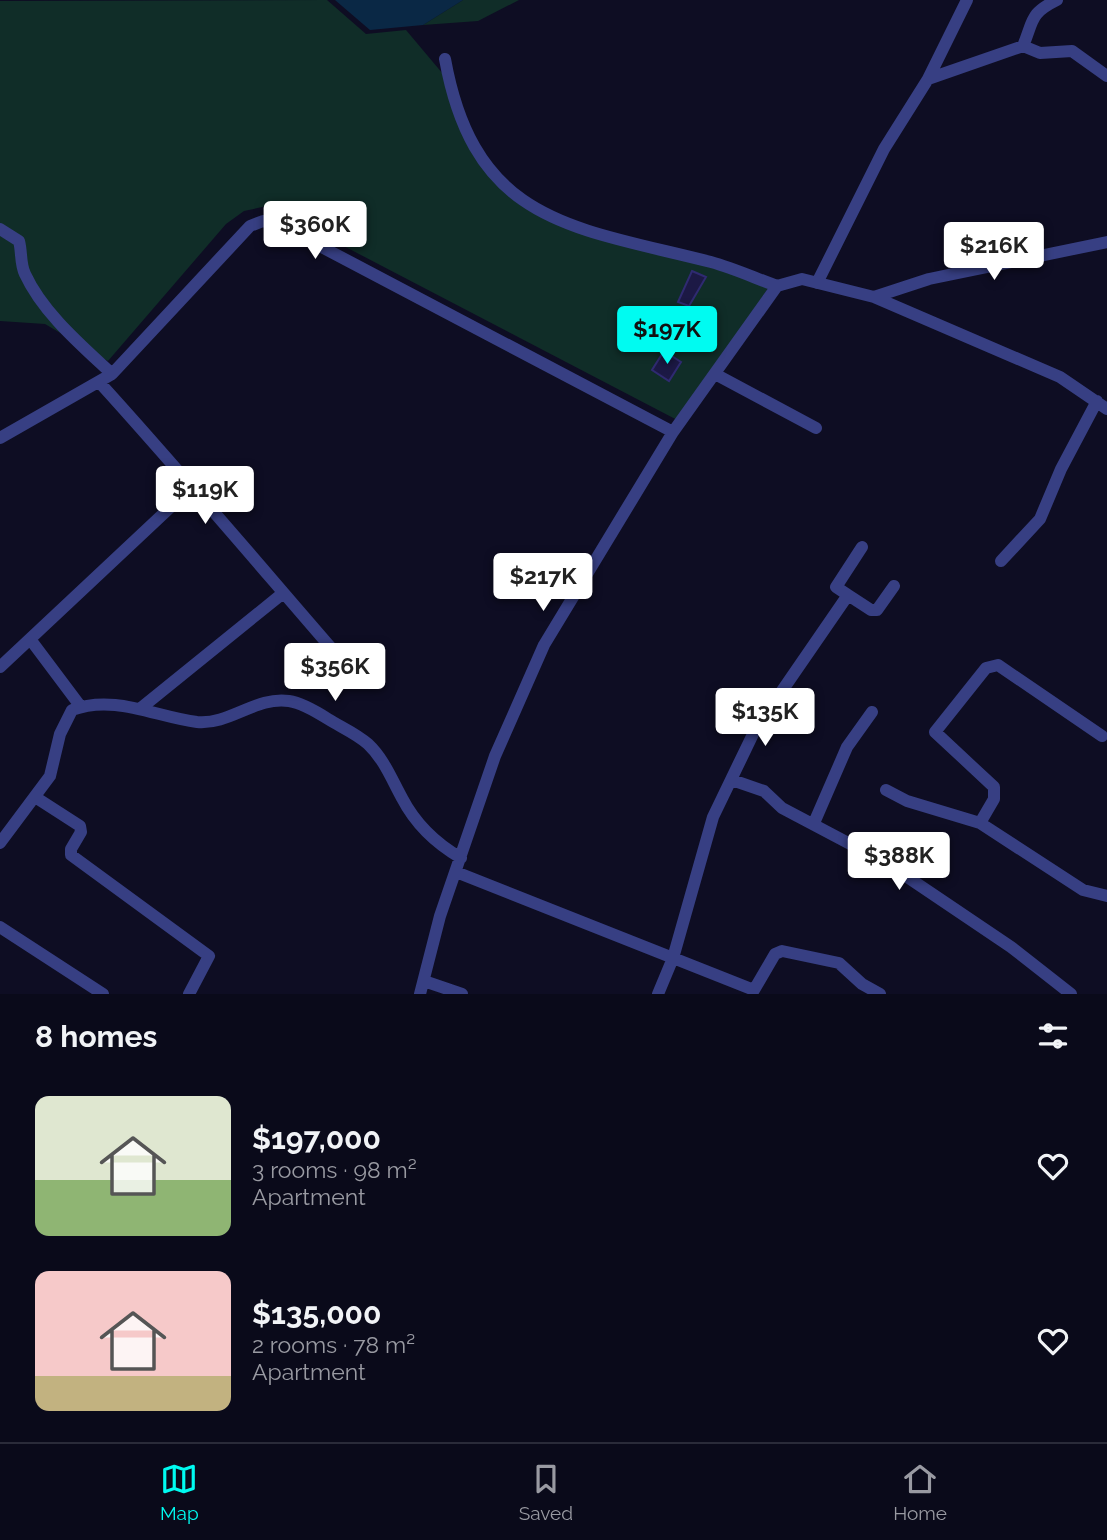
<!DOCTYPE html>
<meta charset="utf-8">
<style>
body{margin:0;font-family:Raleway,sans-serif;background:#181827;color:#f1f3f6;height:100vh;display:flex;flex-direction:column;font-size:26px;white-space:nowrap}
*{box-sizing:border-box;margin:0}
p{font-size:23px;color:#999aa2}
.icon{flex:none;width:38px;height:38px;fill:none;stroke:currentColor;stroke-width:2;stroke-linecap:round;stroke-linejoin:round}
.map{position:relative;height:994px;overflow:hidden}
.sheet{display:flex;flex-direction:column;background:#0a0a1a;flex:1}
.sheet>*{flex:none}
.price{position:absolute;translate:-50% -60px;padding:0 16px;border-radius:7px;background:#fff;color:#222;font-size:23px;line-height:46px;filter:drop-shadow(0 2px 4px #0008)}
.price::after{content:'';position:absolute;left:50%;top:42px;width:21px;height:16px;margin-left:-10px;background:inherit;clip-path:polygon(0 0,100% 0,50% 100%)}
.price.active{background:#00fbf1;color:#111}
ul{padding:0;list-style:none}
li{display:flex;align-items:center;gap:21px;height:175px;padding:0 35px}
li span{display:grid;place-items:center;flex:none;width:196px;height:140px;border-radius:14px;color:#555}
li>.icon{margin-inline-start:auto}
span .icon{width:84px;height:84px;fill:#fffc;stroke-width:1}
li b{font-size:30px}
h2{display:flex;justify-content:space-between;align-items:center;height:84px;padding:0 35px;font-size:30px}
.tab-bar{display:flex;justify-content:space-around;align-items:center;height:98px;border-top:2px solid #2a2b39;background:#0a0a1a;font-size:19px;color:#999aa2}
.tab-bar a{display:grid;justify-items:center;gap:4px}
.tab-bar .active{color:#00fbf1}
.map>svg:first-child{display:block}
</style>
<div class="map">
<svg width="1107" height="994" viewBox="0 0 1107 994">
<rect width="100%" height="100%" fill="#0e0d23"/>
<!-- green -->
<path fill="#102d28" d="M327,0L366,34L406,30L443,74L458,122L528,209L770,285L681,422L267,206L244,211L226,224L108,361L45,324L0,321V1Z
M463,0H519L478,21L423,25Z"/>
<!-- water -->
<path fill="#0a2845" d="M335,0H463L423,25L370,30Z"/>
<!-- building -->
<path fill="#1c1945" stroke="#2f2a71" stroke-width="2" d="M692,271L706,277L689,306L678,302Z
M664,351L681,362L669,381L652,370Z"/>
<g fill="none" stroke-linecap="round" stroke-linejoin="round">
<!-- minor -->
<path stroke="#373f83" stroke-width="12" d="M1023,46C1034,20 1029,14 1057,0
M445,59C475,224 573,227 711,262C733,268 755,278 777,286
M928,79L1023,46L1040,53L1072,51L1107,76
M0,229L19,241C22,252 20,264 25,274C43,313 81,345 112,374
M817,283L884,149L928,79L967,0
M874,297L929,279L1107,242
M715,374L816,428
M100,383C179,470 255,560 332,649
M0,438L112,374L250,226L263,221L278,224L673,432
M1001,561L1040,519L1061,469L1097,401
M848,595L836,587L862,547
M30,639L81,707
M0,667L193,486
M141,708L282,594
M732,780L764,791L782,808L888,864L1011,947L1071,994
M886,790L907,801L980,823L1083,890L1107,896
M35,797L80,826L81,832L71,849V855L209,956L189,994
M814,823L847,747L872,712
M980,823L994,799V787L935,732L986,668L998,665L1102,736
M0,843L50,776L60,734L72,710C114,694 156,717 197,722C230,725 256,696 289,701C302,703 317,712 328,719C341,727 357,734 368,744C384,759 392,780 402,798C416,825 435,843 461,858
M456,872L754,990L775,954L782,951L839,963L862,984L880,994
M0,927L103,994
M424,981L462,994
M420,994L440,916L495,756L544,645L673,432L777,286L802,279L874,297L1060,377L1107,409
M658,994L673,958L713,817L755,730L848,595L871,610H877L894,586"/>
</g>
</svg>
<b class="price" style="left:315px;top:261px">$360K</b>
<b class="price" style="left:994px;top:282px">$216K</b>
<b class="price active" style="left:667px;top:366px">$197K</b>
<b class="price" style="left:205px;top:526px">$119K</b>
<b class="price" style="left:543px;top:613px">$217K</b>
<b class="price" style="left:335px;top:703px">$356K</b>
<b class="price" style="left:765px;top:748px">$135K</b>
<b class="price" style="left:899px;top:892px">$388K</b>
</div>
<section class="sheet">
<h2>8 homes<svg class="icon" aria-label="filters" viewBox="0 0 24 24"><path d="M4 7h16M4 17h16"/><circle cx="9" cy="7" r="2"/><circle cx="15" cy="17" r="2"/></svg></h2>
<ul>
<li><span style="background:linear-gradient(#dfe7d0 60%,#8fb573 0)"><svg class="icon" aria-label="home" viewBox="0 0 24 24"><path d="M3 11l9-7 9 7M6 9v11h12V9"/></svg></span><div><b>$197,000</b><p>3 rooms · 98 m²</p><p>Apartment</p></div><svg class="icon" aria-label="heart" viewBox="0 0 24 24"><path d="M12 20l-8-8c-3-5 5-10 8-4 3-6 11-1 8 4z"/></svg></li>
<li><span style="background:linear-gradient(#f6c9c9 75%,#c2b280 0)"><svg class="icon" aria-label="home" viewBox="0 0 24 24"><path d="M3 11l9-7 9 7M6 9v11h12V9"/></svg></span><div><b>$135,000</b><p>2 rooms · 78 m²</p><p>Apartment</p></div><svg class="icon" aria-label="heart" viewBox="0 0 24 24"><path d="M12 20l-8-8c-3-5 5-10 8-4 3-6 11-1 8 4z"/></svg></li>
</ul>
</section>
<nav class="tab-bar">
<a class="active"><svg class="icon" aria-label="map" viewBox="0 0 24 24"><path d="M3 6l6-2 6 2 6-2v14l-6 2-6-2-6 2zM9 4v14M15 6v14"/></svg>Map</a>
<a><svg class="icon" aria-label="saved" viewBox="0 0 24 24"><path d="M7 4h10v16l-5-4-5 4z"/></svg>Saved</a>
<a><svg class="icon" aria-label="home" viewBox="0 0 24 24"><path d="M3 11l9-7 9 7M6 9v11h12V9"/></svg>Home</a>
</nav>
